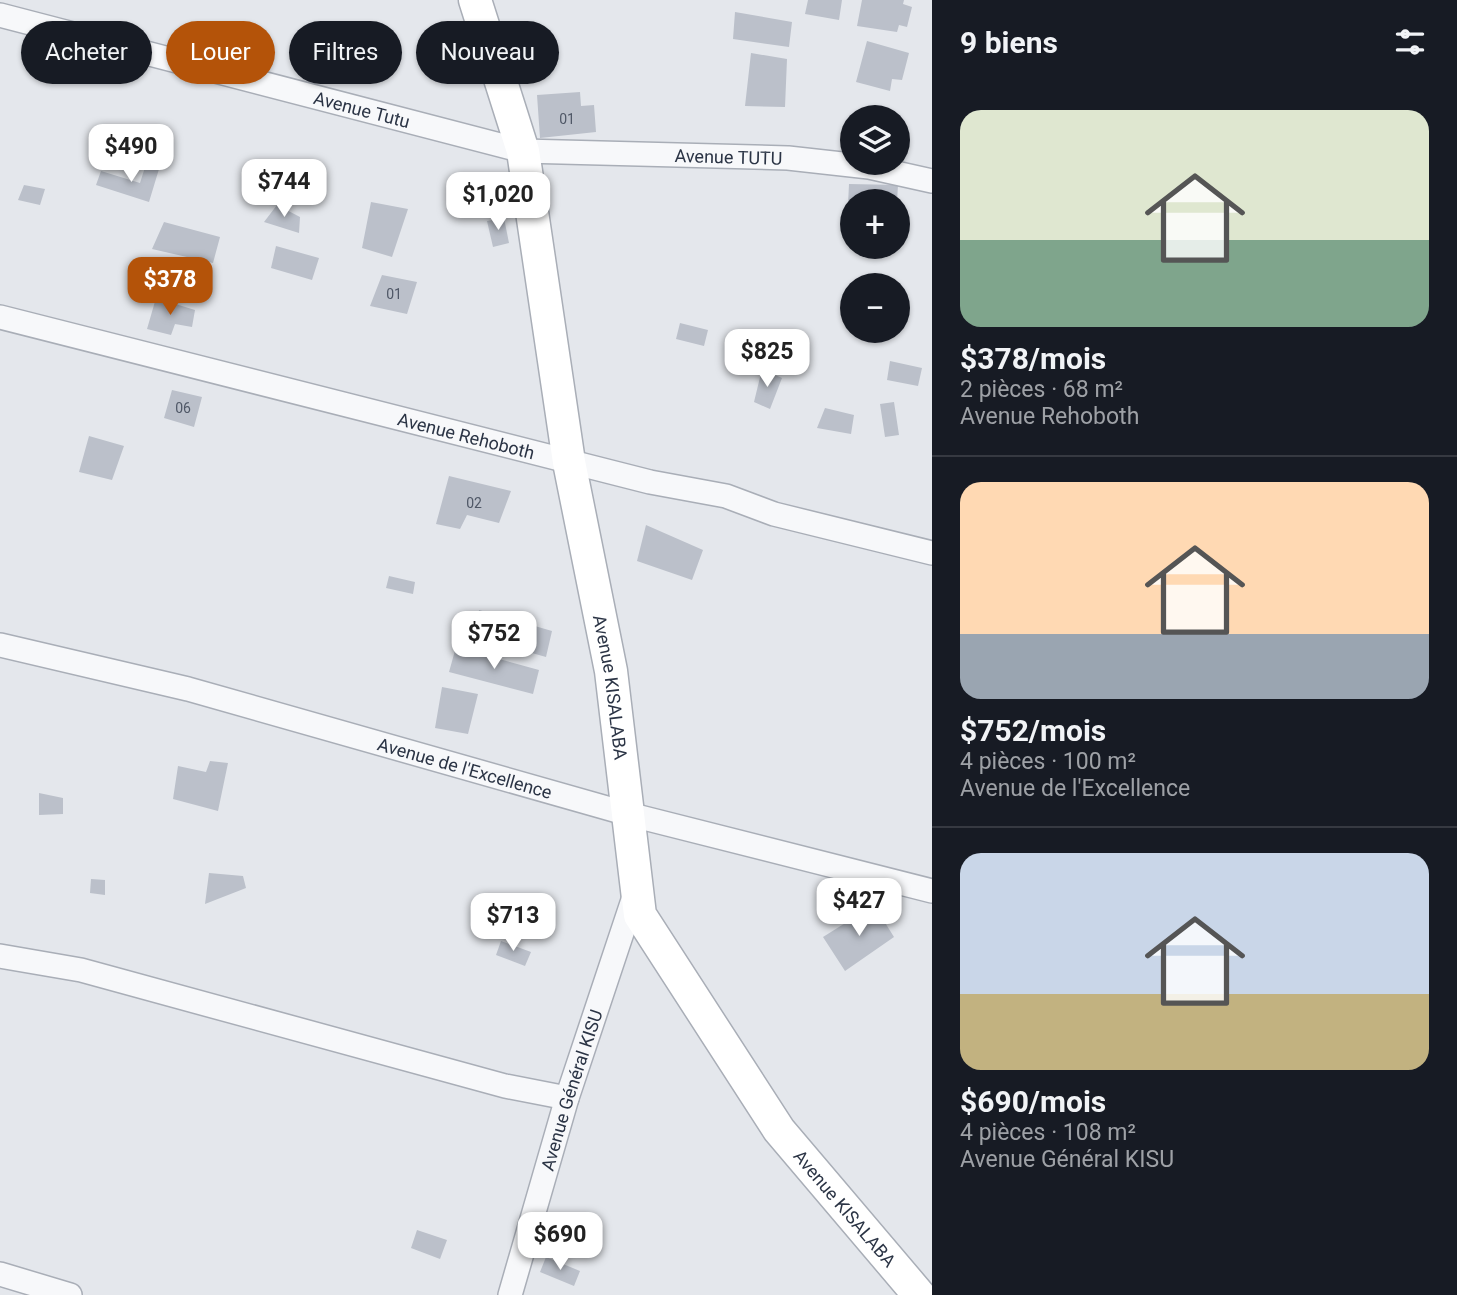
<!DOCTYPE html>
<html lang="fr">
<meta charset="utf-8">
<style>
body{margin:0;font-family:Roboto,sans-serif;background:#20242c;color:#f1f3f6;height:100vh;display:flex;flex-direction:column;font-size:26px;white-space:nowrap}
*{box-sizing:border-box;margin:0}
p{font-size:23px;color:#9ea1a6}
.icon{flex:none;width:38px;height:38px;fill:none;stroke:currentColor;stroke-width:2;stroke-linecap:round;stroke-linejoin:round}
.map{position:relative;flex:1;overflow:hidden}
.panel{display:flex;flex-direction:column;background:#171b24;width:525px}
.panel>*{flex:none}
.hud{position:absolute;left:21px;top:21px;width:665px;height:63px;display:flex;gap:14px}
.controls{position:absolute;left:840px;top:105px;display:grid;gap:14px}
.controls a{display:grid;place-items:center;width:70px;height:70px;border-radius:50%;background:#171b24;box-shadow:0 2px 5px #0004;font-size:35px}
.price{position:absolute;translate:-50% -60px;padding:0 16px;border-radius:14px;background:#fff;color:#222;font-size:23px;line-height:46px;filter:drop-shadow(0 2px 4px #0008)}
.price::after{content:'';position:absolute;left:50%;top:42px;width:21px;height:16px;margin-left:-10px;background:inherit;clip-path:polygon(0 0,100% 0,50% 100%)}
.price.on{background:#b45309;color:#fff}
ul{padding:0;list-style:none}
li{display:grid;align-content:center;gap:14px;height:371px;padding:0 28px}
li+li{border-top:2px solid #363941}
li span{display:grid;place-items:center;height:217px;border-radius:21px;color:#555}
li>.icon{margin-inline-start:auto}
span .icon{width:126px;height:126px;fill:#fffc;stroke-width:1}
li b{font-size:30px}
h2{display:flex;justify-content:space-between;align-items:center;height:84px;padding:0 28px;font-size:30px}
.tag{padding:0 24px;border-radius:32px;background:#171b24;box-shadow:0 2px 5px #0004;font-size:24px;line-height:63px}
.tag.on{background:#b45309;color:#fff}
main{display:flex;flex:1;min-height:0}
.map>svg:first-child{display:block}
</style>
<main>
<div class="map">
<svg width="932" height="1295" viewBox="0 0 932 1295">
<rect width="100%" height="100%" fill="#e4e7ec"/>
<!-- building -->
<path fill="#bbc0ca" d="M808,0H842L839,20L805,14Z
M862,0H904L903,4L912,7L907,27L899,25L897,32L857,26Z
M735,12L792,22L789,47L733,39Z
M378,36H389V48H378Z
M454,40V51H445V58H433V41Z
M867,41L909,53L902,80L892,79L890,91L856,82Z
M751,53L787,59L785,107L745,106Z
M116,58L131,61L124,72L112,71Z
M580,92L581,106L594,105L596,132L540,138L537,95Z
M146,164L159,169L149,202L96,185L101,171L140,183Z
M849,184L898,185L897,201H852V225H847Z
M24,185L45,189L40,205L18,200Z
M371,202L408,209L392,257L362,248Z
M277,205L300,217L299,233L264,222Z
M504,218L509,243L493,247L487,221Z
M164,222L220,237L213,263L152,249Z
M276,246L319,258L312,280L271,268Z
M382,275L417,282L407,314L370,306Z
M156,298L195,310L192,327L175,324L171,335L147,329Z
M680,323L708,330L704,346L676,339Z
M890,361L922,368L918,386L887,380Z
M762,369L782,378L770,409L754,402Z
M172,390L202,397L194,427L164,418Z
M894,402L899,435L885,437L880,404Z
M825,408L854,415L851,434L817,428Z
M89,436L124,446L112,480L79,472Z
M449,476L511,491L499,523L467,515L460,529L436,524Z
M646,525L703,550L692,580L637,561Z
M389,576L415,582L413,594L386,588Z
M479,610L552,631L546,657L475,637Z
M456,647L539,670L533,694L449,672Z
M442,687L478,694L468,734L435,728Z
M210,761L228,763L218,811L173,799L178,766L206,772Z
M39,793L63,798V814L39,815Z
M209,873L243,876L246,888L205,904Z
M91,879L105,880V895L90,893Z
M874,905L894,937L845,971L823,937Z
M501,941L531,952L525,966L496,955Z
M417,1230L447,1240L440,1259L411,1248Z
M546,1257L580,1271L574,1286L540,1272Z"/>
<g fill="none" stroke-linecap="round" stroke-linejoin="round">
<!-- street casing -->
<g stroke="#a9aeb7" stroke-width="26">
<g id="street">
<path id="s1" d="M0,15L523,151L788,158L869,167L932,181"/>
<path id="s2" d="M0,317L650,482L726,496L774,514L932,553"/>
<path id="s3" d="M0,645L188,689L628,814L932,891"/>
<path d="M0,956L81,970L505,1086L567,1098"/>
<path d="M0,1274L70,1295"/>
<path id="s4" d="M510,1295L567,1098L635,894"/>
</g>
</g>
<!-- secondary casing -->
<g stroke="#a9aeb7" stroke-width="35">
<g id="secondary">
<path id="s5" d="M475,0L523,151L569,462L611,671L640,915L779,1130L919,1295"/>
</g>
</g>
<!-- street -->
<use href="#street" stroke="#f7f8fa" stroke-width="23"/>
<!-- secondary -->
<use href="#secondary" stroke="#fff" stroke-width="32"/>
</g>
<g text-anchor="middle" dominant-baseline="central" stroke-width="6" stroke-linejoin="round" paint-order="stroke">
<!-- number labels -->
<g font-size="14" fill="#4f5766">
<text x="567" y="119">01</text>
<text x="394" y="294">01</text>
<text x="183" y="408">06</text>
<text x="474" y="503">02</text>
</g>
<!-- street labels -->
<g font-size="18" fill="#2b3445" stroke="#f4f6f9">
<text stroke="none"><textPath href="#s1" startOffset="374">Avenue Tutu</textPath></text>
<text stroke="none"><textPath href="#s1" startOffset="746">Avenue TUTU</textPath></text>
<text stroke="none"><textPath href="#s2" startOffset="481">Avenue Rehoboth</textPath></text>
<text stroke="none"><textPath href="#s5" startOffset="702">Avenue KISALABA</textPath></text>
<text stroke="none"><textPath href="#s3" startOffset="481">Avenue de l'Excellence</textPath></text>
<text stroke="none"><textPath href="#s4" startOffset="214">Avenue Général KISU</textPath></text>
<text stroke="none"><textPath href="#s5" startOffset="1290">Avenue KISALABA</textPath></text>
</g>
</g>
</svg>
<div class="controls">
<a><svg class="icon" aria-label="layers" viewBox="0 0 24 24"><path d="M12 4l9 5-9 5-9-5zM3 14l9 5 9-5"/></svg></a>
<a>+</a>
<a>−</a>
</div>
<b class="price" style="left:131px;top:184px">$490</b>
<b class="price" style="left:284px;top:219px">$744</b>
<b class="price" style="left:498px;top:232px">$1,020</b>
<b class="price on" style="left:170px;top:317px">$378</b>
<b class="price" style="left:767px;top:389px">$825</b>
<b class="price" style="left:494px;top:671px">$752</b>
<b class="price" style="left:859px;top:938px">$427</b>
<b class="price" style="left:513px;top:953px">$713</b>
<b class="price" style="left:560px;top:1272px">$690</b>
<div class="hud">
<a class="tag">Acheter</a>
<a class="tag on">Louer</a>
<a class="tag">Filtres</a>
<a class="tag">Nouveau</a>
</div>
</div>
<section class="panel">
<h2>9 biens<svg class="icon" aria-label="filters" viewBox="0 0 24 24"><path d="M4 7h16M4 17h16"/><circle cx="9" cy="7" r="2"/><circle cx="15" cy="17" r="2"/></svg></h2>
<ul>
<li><span style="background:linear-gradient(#dfe7d0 60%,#7fa58c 0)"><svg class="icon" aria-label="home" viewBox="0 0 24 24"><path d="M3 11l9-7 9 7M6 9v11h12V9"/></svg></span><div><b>$378/mois</b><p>2 pièces · 68 m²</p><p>Avenue Rehoboth</p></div></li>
<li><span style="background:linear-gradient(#ffd9b3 70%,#9aa5b1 0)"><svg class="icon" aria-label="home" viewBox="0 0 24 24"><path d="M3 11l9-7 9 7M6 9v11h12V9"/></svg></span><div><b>$752/mois</b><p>4 pièces · 100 m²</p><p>Avenue de l'Excellence</p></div></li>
<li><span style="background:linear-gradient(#c9d6e8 65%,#c2b280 0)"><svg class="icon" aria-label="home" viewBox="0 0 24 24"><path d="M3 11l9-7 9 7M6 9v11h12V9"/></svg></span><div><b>$690/mois</b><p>4 pièces · 108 m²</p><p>Avenue Général KISU</p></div></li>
</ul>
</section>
</main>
